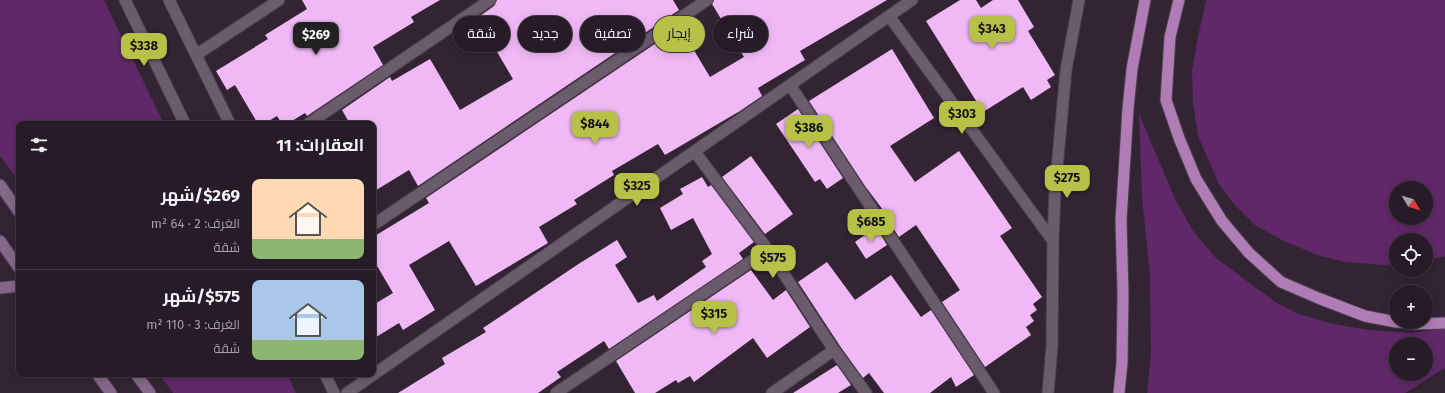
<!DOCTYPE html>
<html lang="ar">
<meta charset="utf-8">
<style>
body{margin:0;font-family:"Fira Sans",Cairo,sans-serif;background:#2e242e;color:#f1f3f6;direction:rtl;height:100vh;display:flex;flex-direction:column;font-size:15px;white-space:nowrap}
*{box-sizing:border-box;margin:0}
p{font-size:13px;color:#a4a1a7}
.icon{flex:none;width:22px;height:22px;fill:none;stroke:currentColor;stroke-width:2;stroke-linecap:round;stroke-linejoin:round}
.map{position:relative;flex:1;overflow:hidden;direction:ltr}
.sheet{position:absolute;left:16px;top:121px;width:360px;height:256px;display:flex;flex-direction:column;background:#261b26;border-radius:8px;box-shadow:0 2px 10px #0003,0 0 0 1px #423943;direction:rtl}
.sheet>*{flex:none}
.banner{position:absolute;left:388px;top:16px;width:380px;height:36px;direction:rtl;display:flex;gap:8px}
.needle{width:26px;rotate:128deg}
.tools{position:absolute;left:1389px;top:181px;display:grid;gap:8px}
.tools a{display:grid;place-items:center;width:44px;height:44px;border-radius:50%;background:#261b26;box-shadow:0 2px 10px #0003,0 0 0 1px #423943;font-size:20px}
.price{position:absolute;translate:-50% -34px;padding:0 9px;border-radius:8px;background:#b8c147;color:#111;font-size:13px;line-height:26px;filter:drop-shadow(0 1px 2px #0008)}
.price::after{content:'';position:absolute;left:50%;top:24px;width:12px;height:9px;margin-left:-6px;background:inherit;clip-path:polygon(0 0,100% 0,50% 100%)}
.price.active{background:#222;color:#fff}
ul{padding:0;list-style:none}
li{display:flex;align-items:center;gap:12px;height:100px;padding:0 12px}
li+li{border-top:1px solid #423943}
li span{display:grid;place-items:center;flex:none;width:112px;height:80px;border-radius:8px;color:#555}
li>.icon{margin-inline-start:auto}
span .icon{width:48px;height:48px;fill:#fffc;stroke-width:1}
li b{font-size:17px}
h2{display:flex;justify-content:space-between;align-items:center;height:48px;padding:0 12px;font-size:17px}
.chip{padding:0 14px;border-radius:18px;background:#261b26;box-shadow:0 2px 10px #0003,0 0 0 1px #423943;font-size:14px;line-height:36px}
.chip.active{background:#b8c147;color:#111}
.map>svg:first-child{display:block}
</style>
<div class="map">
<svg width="1445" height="393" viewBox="0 0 1445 393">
<rect width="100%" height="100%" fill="#322433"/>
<!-- green -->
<path fill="#602868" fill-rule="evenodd" d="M0,0H104L164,124H19V182L0,156Z
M1206,0H1445V256L1426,260V240H1396V266L1345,262L1317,255L1284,241L1255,225L1232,202L1219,184L1198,136L1193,103L1192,71L1198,37ZM1396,188H1426V218H1396Z
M1139,114L1176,201L1193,231L1216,258L1275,302L1299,314L1334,324L1368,330L1413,333L1445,328V368L1405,393H1147L1151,354L1150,274L1142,197ZM1396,344H1426V374H1396Z
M159,374H287L296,393H173Z"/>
<!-- building -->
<path fill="#f0b9f6" d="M302,0H440L411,17L414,22L373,47L383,65L307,116L305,113L287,124H282L277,116L264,124H258L235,85L227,90L216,71L268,39L265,35L307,9Z
M497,0H673L679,10L418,186L409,170L373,192V124H350L342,110L390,77L392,81L430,59L460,110L513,79L477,18L494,6Z
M714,0H887L800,51L805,60L758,88L762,96L740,111L665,155L658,144L612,171L614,175L574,200L577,204L539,227L548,243L476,286L449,241L409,265L435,310L403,330L399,323L373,339V305L393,293L373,259V237L429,203L426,198L680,27L710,77L744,57L712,4Z
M960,0H976L981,8L993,0H1018L1034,27L1028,31L1055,75L1047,80L1051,87L1031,100L1023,87L983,112L926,21Z
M892,49L934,118L890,146L915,182L959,151L1012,228L1000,236L1042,297L1033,304L1037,310L1030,315L1034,321L1026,327L1031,335L985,367L942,302L960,290L916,225L899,237L887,219L889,218L865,186L809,101Z
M798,109L843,178L827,189L820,179L815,182L776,124Z
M751,156L793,214L765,234L722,177Z
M702,177L708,187L711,185L754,242L739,253L743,259L609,349L604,341L557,372L561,377L538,393H398L445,364L442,358L486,332L483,328L580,263L617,240L627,257L615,265L638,303L654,295L657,301L706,267L702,261L712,254L693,218L671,230L660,208L683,194L680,189Z
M876,227L887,245L866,259L855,242Z
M827,262L855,300L891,275L921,317L931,310L974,375L956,387L951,377L930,393H884L869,373L863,378L840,346L798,282Z
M751,270L773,300L786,290L810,327L767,358L753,338L694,382L690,376L678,383L676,380L655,393H635L616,361Z
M837,365L851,385L838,393H793Z"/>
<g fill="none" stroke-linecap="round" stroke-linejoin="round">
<!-- minor casing -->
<g stroke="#4c404d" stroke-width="13">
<path id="minor" d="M125,0L185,124
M169,0L230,124
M889,16L1053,241
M196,55L279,0
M790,85L994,393
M308,124L490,0
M695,152L768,250L834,350L866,393
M373,225L707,0
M325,374L334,393
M347,393L912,0
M556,393L768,250
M772,393L834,350
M1048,393L1052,346L1053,241L1055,190L1066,70L1079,0"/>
</g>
<!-- secondary casing -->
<g stroke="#4c404d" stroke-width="13">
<path id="secondary" d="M0,185L19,212
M0,241L19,268
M0,288L19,286
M97,374L111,393
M136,374L150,393"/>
</g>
<!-- trunk casing -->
<g stroke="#4c404d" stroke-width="13">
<path id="trunk" d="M1179,0L1170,37L1166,100L1179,138L1196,179L1222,221L1249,253L1281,282L1318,298L1365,316L1396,322
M1399,322L1414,324L1445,323
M1119,393L1122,363L1123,293L1121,220L1128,109L1132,69L1145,0"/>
</g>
<!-- minor -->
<use href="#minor" stroke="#6b5c6d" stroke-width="11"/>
<!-- secondary -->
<use href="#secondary" stroke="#856889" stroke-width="11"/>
<!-- trunk -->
<use href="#trunk" stroke="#b07cb6" stroke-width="11"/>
</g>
</svg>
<div class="tools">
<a><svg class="needle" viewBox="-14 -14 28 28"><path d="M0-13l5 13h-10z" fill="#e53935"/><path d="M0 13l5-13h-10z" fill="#a4a1a7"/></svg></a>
<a><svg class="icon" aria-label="locate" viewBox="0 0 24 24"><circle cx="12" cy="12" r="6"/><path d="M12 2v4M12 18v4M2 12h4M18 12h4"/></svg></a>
<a>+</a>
<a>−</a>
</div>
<b class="price" style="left:992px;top:50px">$343</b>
<b class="price active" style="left:316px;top:56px">$269</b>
<b class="price" style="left:144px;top:67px">$338</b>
<b class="price" style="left:962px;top:135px">$303</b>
<b class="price" style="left:595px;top:145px">$844</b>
<b class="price" style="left:809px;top:149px">$386</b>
<b class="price" style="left:1067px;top:199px">$275</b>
<b class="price" style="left:637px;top:207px">$325</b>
<b class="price" style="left:871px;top:243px">$685</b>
<b class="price" style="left:773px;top:279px">$575</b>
<b class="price" style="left:714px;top:335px">$315</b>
<div class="banner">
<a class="chip">شراء</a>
<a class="chip active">إيجار</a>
<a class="chip">تصفية</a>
<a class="chip">جديد</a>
<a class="chip">شقة</a>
</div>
<section class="sheet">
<h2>العقارات: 11<svg class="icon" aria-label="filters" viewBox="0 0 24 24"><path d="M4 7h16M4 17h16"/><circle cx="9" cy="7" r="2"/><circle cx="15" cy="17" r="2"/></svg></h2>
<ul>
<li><span style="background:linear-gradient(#ffd9b3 75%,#8fb573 0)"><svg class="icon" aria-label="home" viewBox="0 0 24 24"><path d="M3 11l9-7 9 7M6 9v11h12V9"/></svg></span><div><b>$269/شهر</b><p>الغرف: 2 · 64 m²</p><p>شقة</p></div></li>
<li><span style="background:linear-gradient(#a9c7e8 75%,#8fb573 0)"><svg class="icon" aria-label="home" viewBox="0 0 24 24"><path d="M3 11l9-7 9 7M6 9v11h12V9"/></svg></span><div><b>$575/شهر</b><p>الغرف: 3 · 110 m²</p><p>شقة</p></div></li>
</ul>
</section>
</div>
